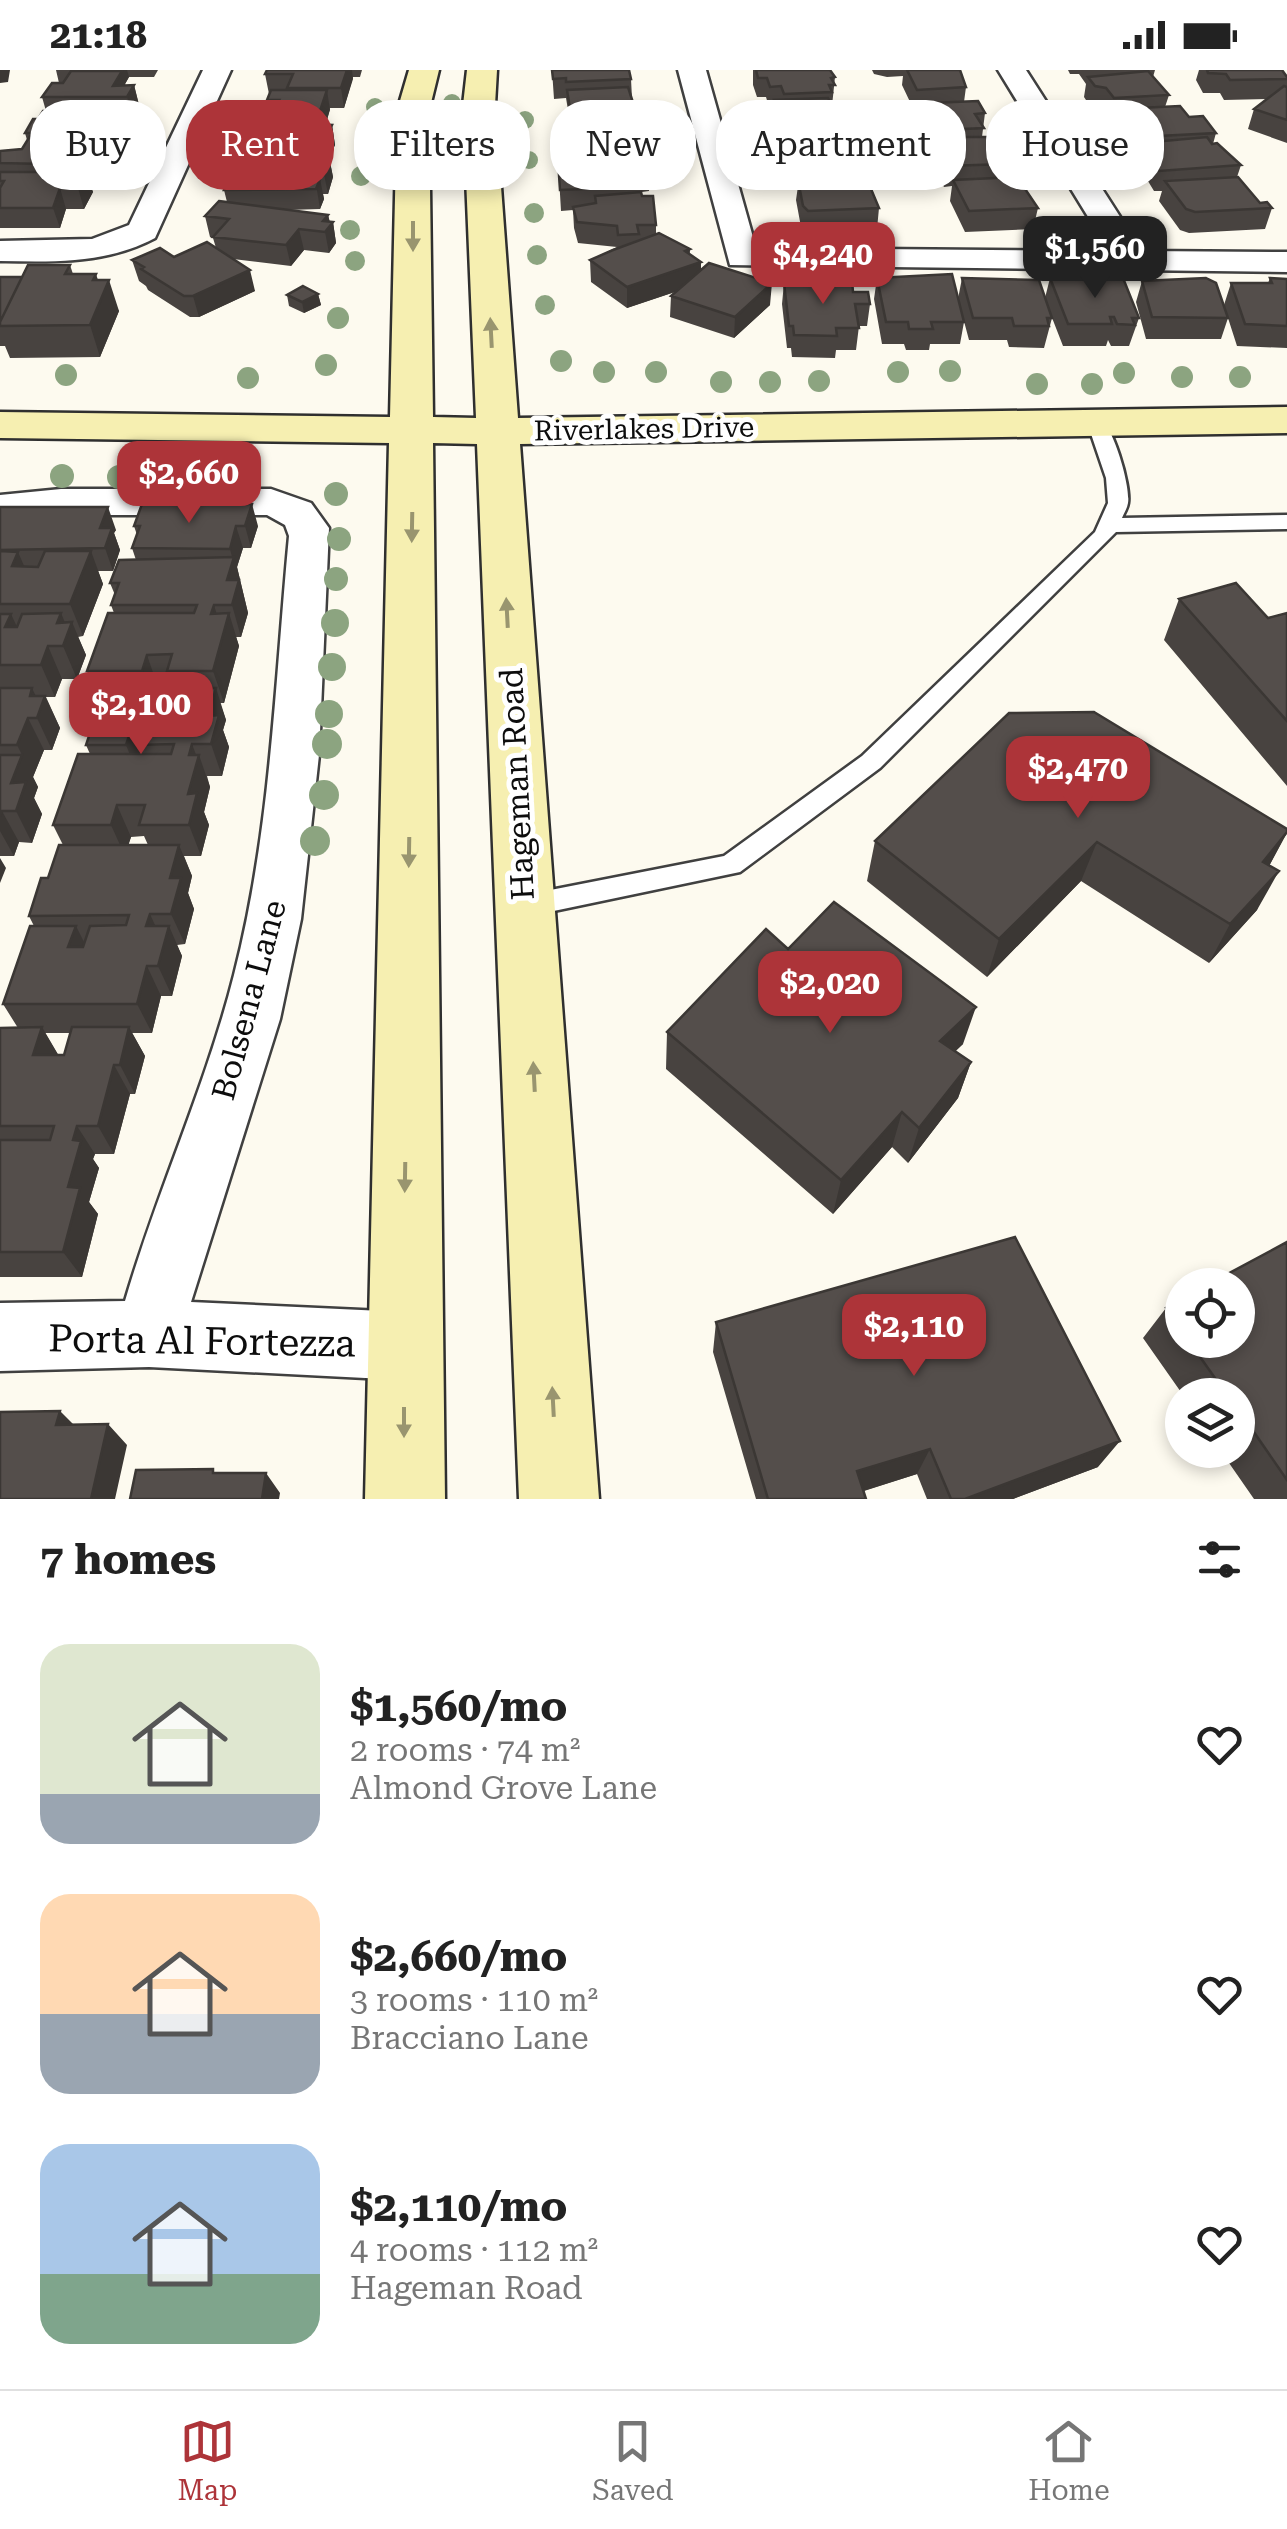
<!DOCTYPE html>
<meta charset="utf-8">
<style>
body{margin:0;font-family:"Roboto Serif",serif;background:#f2f2f2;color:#222;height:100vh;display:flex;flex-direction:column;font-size:38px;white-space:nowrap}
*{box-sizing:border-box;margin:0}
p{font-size:32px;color:#767676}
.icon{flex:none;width:55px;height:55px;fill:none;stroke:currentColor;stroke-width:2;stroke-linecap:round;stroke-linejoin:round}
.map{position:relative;height:1429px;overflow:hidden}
.side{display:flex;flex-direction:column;background:#fff;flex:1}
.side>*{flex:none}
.hud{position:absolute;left:30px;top:30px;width:1228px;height:90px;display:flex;gap:20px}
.tools{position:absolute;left:1165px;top:1198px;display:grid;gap:20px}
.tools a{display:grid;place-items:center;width:90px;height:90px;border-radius:50%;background:#fff;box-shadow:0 5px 15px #0003;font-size:50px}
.price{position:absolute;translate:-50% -85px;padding:0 22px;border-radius:20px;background:#ad3439;color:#fff;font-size:32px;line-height:65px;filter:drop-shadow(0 2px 5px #0008)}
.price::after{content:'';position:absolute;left:50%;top:60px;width:30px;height:22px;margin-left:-15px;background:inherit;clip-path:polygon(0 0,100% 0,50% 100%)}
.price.current{background:#222;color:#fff}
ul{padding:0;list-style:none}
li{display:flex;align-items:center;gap:30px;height:250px;padding:0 40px}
li span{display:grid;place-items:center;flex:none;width:280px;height:200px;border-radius:30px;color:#555}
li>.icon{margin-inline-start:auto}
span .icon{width:120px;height:120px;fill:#fffc;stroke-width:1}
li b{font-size:42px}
h2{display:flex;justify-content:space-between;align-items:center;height:120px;padding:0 40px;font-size:42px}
.pill{padding:0 35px;border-radius:40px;background:#fff;box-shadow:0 5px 15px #0003;font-size:35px;line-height:90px}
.pill.current{background:#ad3439;color:#fff}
.status{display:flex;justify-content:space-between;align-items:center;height:70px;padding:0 50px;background:#fff;direction:ltr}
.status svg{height:28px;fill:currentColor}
.menu{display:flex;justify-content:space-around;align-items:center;height:140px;border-top:2px solid #e0e0e0;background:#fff;font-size:28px;color:#767676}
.menu a{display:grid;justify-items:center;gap:5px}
.menu .current{color:#ad3439}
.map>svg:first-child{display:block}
</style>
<div class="status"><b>21:18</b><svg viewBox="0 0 49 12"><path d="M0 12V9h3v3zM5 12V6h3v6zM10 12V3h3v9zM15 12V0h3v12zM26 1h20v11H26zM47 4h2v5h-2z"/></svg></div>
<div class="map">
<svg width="1287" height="1429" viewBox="0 0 1287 1429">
<rect width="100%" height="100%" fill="#fdfaef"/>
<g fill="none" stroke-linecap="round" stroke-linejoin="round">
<!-- lane casing -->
<g stroke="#404040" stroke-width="5">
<path id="lane" d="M1097,346C1112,351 1131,416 1128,433C1127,439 1124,443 1122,448L1287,445V459L1116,462L880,698L740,802L525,847L516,844L512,836L516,828L525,825L724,786L862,686L1095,462L1108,433L1106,408L1087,352Z"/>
</g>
<!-- street casing -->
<g stroke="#404040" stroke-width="5">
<path id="street" d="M203,0H231L155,168C106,194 54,192 0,191V171L92,169L129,155Z
M678,0H706L756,178L1109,181L998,0H1026L1142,181L1287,182V202L730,195Z
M61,419H271L311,433L329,458L319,685L301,849L280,949L191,1232L404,1242L428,1252L438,1276L428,1300L404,1310L149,1297L0,1301V1233L125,1231C157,1121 206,1016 234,905C271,762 275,612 289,466L285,455L267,445H61L0,451V425Z"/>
</g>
<!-- secondary casing -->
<g stroke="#2f2f2f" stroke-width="5">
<path id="secondary" d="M409,0H439L429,41L433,347L476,348L463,35L467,0H497L495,35L518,348L1287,337V363L520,374L599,1429H519L477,374L433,373L445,1429H365L389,373L0,368V342L390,347L397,41Z"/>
</g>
<!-- lane -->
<use href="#lane" fill="#fff" fill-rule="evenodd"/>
<!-- street -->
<use href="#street" fill="#fff" fill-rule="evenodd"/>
<!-- secondary -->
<use href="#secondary" fill="#f6efb1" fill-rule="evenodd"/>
</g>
<!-- trees -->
<g fill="#8ca480">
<circle cx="452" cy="33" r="9"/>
<circle cx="375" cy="37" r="9"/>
<circle cx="525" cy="50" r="9"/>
<circle cx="372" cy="70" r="9"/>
<circle cx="450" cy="87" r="9"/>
<circle cx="529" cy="90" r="9"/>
<circle cx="361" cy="106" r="10"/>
<circle cx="534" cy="143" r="10"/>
<circle cx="350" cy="160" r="10"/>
<circle cx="537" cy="185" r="10"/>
<circle cx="355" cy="191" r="10"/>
<circle cx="545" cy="235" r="10"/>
<circle cx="338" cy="248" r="11"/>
<circle cx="561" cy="291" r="11"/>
<circle cx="326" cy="295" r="11"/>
<circle cx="950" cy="301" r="11"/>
<circle cx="604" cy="302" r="11"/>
<circle cx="656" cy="302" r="11"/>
<circle cx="898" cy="302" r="11"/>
<circle cx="1124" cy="303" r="11"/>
<circle cx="66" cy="305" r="11"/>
<circle cx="1182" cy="307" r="11"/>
<circle cx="1240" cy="307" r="11"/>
<circle cx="248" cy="308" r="11"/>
<circle cx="819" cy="311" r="11"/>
<circle cx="721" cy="312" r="11"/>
<circle cx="770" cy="312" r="11"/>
<circle cx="1037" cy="314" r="11"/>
<circle cx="1092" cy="314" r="11"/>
<circle cx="62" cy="406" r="12"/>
<circle cx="176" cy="406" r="12"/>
<circle cx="234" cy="406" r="12"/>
<circle cx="119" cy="407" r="12"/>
<circle cx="336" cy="424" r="12"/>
<circle cx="339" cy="469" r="12"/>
<circle cx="336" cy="509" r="12"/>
<circle cx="335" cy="553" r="14"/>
<circle cx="332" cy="597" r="14"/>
<circle cx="329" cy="644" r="14"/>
<circle cx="327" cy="674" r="15"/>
<circle cx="324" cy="725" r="15"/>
<circle cx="315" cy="771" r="15"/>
</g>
<!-- wall -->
<path fill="#484340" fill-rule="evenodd" d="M56,0H158L154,7H129L125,14L126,16L134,15L139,35L133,47H127L129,54L123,65H100L91,82L103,102L96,116H90L93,122L84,139H66L60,158H0V81L22,79L27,70L25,63L46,41L42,27L59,13Z
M267,0H362L360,7H353L344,38H330L326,55H332L335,75L329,87L333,107L328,124H323L324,129L320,139L288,140L328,145L330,152H333L336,173L329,183L304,180L291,196L233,189L255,221L199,247H190L148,220L146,216L139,211L132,190L174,187L216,178L213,168L210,167L205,146L227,132L224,120L249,102L239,66L247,52V50L268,35L267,30L269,24L265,4Z
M552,0L631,9L632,28L635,39L633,63L644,77V87L649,101V121L642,122V126L656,155V165L690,179L689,184L701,192V200L770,235L734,268L670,247L671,226L675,222L627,238L591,212L590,190L617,177L578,173L574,158L573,140L561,141L558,90H561L558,52H570L566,28L554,29Z
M753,0H830L835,7L832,36L850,43L848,63L869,72L867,109L879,138L877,159L806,162L801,157L796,130L798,116H787L781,101L783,78H776L766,62L767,42H773V36L769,37L766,27H757L753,15Z
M872,0H960L966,17L964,32L985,43L982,67L1005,82L1003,91L1005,94L1002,108L1038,138L1033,159L965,162L950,131L952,116L944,117L939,108H928L923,98L926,81L917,82L904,54L906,34H911L902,15L903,6L887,7L874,4Z
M1068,0H1155L1153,7L1169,25L1165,37L1189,47L1216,63L1213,74L1241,95L1237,107L1260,133L1272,138L1265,159L1189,163L1180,160L1159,131L1162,121H1154L1137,93L1138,87H1133L1114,59L1117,47L1109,48L1101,38L1090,36L1084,27L1086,14L1079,4H1070Z
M1199,0H1282L1287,7V73L1248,59L1254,39L1267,29L1224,30L1220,23H1203L1196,10Z
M70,195L73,204L98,210L119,241L100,287L10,288L5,276H0V207H22Z
M877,208L958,229L962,208L1045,228L1050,208L1139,248L1129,276H1111L1108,270L1106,276H1063L1049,240L1052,248L1044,278L1009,277L1007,270H969L961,240L964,252L960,274H930L929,280H906L904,274H882L874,229Z
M1270,208L1287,209V278L1237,276L1228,248L1221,269H1146L1136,232L1142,211L1224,235L1231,213H1268Z
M784,213L870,234L867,256H859L856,280H836L835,288L792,287L791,278H787L782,234Z
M318,224L321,235L304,243L289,236L287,225Z
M0,437L116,460L114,463L120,480L113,501H98L103,514L83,566L78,567L86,585L77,609H62L55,627H46L60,658L52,680H44L33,707L38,717L34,728L42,744L32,773L19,772L14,786H0Z
M134,456H258L251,478H243L237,497L248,543L241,567H236L239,576L224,633H220L226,650L223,660L229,677L222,706H207L210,717L204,742L209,755L201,786H184L192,806L188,823L194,839L185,874L177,875L182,886L172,926H161L152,963H132L145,986L135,1024H130L114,1084H95L93,1089L99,1098L89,1132L98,1144L82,1207H0V958H18L3,934L34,856L29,846L63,775L53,755L90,684L86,675L100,632L87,601L114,543L111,535L115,525L110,513L136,490L132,478L137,465ZM144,766L148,775H128L131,767ZM45,963H70L64,985H58Z
M1179,529L1268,548L1287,543V716L1164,570Z
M1287,763L1269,796L1257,840L1209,893L1081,811L987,907L867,811L875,771Z
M788,879L963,974L955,981L971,992L958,1028L908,1093L892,1077L833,1144L666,999L667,962Z
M1287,1172V1429H1254L1220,1380H1238V1325H1183L1143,1268L1166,1238L1182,1228V1270H1238Z
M716,1252L1098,1397L1013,1429H927L917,1404L864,1421L866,1429H756L713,1282Z"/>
<!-- shaded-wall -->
<path fill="#3b3734" d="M0,0H10L8,12L0,13Z
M118,0H127L129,7L125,14L127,21L113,16L119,6Z
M347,0H352L353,9L344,38L341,18Z
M134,15L139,35L133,47L127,27Z
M327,20L330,40L320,70L317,50Z
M124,34L129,54L123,65L118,45Z
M95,45L100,65L90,83L84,63Z
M332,55L335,75L329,87L333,107L328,124L324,104H321L318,84Z
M85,66L91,86L75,81Z
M98,82L103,102L96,116L90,95Z
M86,102L93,122L84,139L78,118Z
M317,104L318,113L320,109L324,129L320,139L315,108Z
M60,118L66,139L60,158L53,138Z
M328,145L330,155L333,152L336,173L329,183L323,151Z
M299,159L304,180L291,196L286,175Z
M690,179L689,196L701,192V213L627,238V217Z
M250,200L255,221L199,247L193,226Z
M96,204L103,225L109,210L119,241L100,287L90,255L93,210Z
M772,213L770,235L734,268L735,247Z
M318,224L321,235L304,243L302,232Z
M252,434L258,456L251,478L245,456Z
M108,437L116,460L114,463L120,480L113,501L105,478L100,458Z
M236,456L243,478L237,497L248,543L241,567L232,535L227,510L233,491L230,479Z
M91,481L103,514L83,566L70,534Z
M18,482L32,514L12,496Z
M214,535L223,565L229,543L239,576L224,633L213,601L211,544Z
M61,543L69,562L72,552L86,585L77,609L63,576L57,553Z
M11,544L26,576L5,557Z
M48,576L62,609L55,627L41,595Z
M147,585L158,617L154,633L142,601Z
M32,618L41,637L45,626L60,658L52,680L37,648L30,626Z
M216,618L226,650L223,660L229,677L222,706L211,674L208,646Z
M28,648L44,680L33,707L17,675Z
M131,660L144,692L139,707L126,675Z
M192,674L198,690L199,685L210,717L204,742L209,755L201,786L189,755V685Z
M22,685L38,717L34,728L42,744L32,773L16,741L11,713Z
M117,735L131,767L125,786L111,755Z
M2,741L19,772L14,786L0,761V746Z
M1287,762L1267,800L1263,792Z
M1097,772L1081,811L987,907L999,869Z
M179,775L192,806L188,823L194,839L185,874L171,844L170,808Z
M0,788L6,798L0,813Z
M1279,801L1257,840L1209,893L1230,854Z
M150,844L164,875L146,856Z
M76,856L91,886L68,877Z
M169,856L182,886L172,926L158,896Z
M147,896L161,926L152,963L137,934Z
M976,937L963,974L929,1007L940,971Z
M42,957L59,986L33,985Z
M129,957L145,986L135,1024L120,995Z
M971,992L958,1028L908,1093L919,1058Z
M114,995L130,1024L114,1084L98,1056Z
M902,1042L892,1077L833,1144L841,1110Z
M77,1056L95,1084L93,1089L99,1098L89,1132L98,1144L82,1207L63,1182L73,1070Z
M60,1341L81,1362L56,1355Z
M108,1354L127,1375L115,1429H91Z
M1120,1371L1098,1397L1013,1429H965Z
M930,1379L917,1404L847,1426L857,1401Z
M266,1403L280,1423L279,1429H262Z"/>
<!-- building -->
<path fill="#544e4b" stroke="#3b3734" stroke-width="2.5" d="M267,0H347L341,18H287L293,4H265Z
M552,0H629L631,9L566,12V8L553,9Z
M756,0H830L835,7L831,8L835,15H829L832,22L784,24L781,16L770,17L767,8H758Z
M907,0H960L966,17L917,20Z
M1207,0H1282L1287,7V9L1230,10L1226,4L1208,3Z
M71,1H122L113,16L134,15L127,27H42L52,13H63Z
M1148,1L1169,25L1114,28L1106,18L1095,16L1088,7Z
M1284,16L1287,17V50L1254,39Z
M628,17L635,39L633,43L571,45L567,20Z
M271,20H327L317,50H247L253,35H276L279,30H267Z
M828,28L832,36H847L850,43L836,44L842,56L778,57L767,42L778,41L774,30Z
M978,31L985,43L975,44L984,58L920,61L906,34Z
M60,34H124L118,45H95L84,63H25L33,49H38L43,41H56Z
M1180,36L1189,47L1203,46L1216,63L1139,67L1119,39Z
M244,52L332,55L318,84H245L251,69L260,66H239Z
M558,52H628L629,63H642L644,77L561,80Z
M866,63L869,72L860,73L869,92L788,96L783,81H792L784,66Z
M30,66H85L75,81L98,82L90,95L0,93V81L22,79Z
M933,67H999L1005,82H998L1005,94L947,96L943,87L931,88L926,78L938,77Z
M1207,67L1212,74L1217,73L1241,95L1159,101L1142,73Z
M272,87H329L324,104H317L315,108L320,109L316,119L224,120L232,102H258L261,95H269Z
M646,87L649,101L634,102L640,104L642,112H636L637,117L560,120L558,90Z
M0,102H86L78,118H60L53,138H0V118L4,111H0Z
M866,107L879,138L808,141L803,136L798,110Z
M1017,107L1038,138L969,141L953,110Z
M1238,107L1260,133L1267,132L1272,138L1195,142L1186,139L1165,111Z
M641,122L642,126H653L656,155H637L639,164L618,165L617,156L577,152L573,137L596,133L595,126Z
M219,131L328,145L323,151L333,152L325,162L299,159L286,175L213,167L229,149L205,146Z
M659,163L690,179L685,181L701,192L627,217L590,190L613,180Z
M207,172L250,200L193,226H184L141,199L144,197L132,190L160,178L174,187Z
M709,193L772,213L735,247L671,226Z
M28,195H70L65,204H96L93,210H109L90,255L0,256V252Z
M952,204L964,252H931L933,259H909L908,252H886L877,208Z
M0,207H22L0,252Z
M962,208L1039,210L1052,248H1047L1049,256H1014L1012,248H973Z
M1050,208H1123L1139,248H1132L1135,255L1117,254L1114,247H1110L1112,254H1068Z
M1206,208L1216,213L1228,248L1152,247L1142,211Z
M1270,208L1287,209V256L1245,254L1231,213H1272Z
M852,210L853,222H868L870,234H855L859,258H836L837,266L794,265L793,256H789L784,213Z
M303,216L318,224L302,232L287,225Z
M142,434H252L245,456H236L230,479L132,478L140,456H134Z
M0,437H108L100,458H112L105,478L0,480Z
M0,481L18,482L12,496L38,497L45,481H91L70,534H0Z
M234,487L227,510H239L232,535H214L211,544L229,543L213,601H167L172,584L147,585L142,601H87L108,543H194L197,535H111L119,513H110L119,490Z
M1236,513L1268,548L1287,543V651L1179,529Z
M61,543L57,553L72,552L63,576H48L41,595H0V544H11L5,557H17L22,544Z
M0,618H32L30,626H45L37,648H28L17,675H0Z
M105,618H216L208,646L219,645L211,674H192L189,685H199L188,724L197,723L189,755H139L145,735H117L111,755H53L78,684H171L174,674L138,675L143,660H131L126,675H86Z
M1094,642L1287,759V762L1263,792L1279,801L1230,854L1097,772L999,869L875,771L1009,643Z
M0,685H22L11,713L26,712L16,741H2L0,746Z
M59,775H179L170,808H181L171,844H150L146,856H169L158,896H147L137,934H3L30,856H76L68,877H83L90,856L126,855L129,845L29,846L41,808H48Z
M834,832L976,937L940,971L971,992L919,1058L902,1042L841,1110L667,962L766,859L788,879Z
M42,957L33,985H64L72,957H129L120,995H114L98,1056H77L73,1070L81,1071L68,1117L80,1118L63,1182H0V1070H50L54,1056H0V958Z
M1015,1167L1120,1371L965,1429H951L930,1379L857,1401L866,1429H768L716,1252Z
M1287,1172V1410L1238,1339V1325H1227L1188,1270H1238V1215H1207Z
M1182,1228V1262L1166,1238Z
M60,1341L56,1355L108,1354L91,1429H0V1342Z
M213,1399V1403H266L262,1429H130L136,1400Z"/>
<!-- one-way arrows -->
<defs><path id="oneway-solid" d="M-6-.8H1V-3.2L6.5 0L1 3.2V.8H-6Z" transform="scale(2.5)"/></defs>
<g fill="#99956f">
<use href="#oneway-solid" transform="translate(413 166) rotate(90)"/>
<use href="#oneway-solid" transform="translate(491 263) rotate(-93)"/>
<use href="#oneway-solid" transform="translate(412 457) rotate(91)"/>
<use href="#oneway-solid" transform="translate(507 543) rotate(-93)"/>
<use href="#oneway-solid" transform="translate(409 782) rotate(91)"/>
<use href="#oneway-solid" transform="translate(534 1007) rotate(-93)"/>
<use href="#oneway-solid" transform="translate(405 1107) rotate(91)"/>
<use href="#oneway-solid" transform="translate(553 1332) rotate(-93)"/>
<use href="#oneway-solid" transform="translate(404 1352) rotate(90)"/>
</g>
<g text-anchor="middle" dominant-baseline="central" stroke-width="10" stroke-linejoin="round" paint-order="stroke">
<!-- far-street labels -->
<g font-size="28" fill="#0d0d0d" stroke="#fff">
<text transform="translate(644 359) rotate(-1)">Riverlakes Drive</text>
</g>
<!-- street labels -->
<g font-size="32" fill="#0d0d0d" stroke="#fff">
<text transform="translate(517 714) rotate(-93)">Hageman Road</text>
<text transform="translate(249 930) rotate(-75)">Bolsena Lane</text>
</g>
<!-- near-street labels -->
<g font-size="38" fill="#0d0d0d" stroke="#fff">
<text transform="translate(202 1271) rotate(1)">Porta Al Fortezza</text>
</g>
</g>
</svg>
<div class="tools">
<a><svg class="icon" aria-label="locate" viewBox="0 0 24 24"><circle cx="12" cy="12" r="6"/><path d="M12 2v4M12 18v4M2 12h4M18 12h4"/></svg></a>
<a><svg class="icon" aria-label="layers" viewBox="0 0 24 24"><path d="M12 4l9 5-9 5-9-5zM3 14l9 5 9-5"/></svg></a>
</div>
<b class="price current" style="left:1095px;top:231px">$1,560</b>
<b class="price" style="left:823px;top:237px">$4,240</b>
<b class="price" style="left:189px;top:456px">$2,660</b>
<b class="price" style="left:141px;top:687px">$2,100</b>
<b class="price" style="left:1078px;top:751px">$2,470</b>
<b class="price" style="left:830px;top:966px">$2,020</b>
<b class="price" style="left:914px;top:1309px">$2,110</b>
<div class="hud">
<a class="pill">Buy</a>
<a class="pill current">Rent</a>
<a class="pill">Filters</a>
<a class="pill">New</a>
<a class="pill">Apartment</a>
<a class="pill">House</a>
</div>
</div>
<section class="side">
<h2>7 homes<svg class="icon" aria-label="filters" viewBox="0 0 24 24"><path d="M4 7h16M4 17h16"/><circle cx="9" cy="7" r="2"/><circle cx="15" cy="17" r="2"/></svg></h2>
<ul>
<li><span style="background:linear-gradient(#dfe7d0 75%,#9aa5b1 0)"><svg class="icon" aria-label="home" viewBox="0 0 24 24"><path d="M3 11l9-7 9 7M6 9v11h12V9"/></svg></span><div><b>$1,560/mo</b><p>2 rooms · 74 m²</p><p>Almond Grove Lane</p></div><svg class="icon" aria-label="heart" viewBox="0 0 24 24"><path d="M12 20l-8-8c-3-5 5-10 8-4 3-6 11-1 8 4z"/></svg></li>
<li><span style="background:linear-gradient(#ffd9b3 60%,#9aa5b1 0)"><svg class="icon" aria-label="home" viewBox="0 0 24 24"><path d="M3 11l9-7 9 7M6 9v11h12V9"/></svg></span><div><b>$2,660/mo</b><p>3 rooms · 110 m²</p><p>Bracciano Lane</p></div><svg class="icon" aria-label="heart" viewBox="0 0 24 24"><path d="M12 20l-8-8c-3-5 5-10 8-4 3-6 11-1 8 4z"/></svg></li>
<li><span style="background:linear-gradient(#a9c7e8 65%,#7fa58c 0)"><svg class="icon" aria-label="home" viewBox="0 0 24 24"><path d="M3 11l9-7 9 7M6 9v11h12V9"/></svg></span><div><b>$2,110/mo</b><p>4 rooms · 112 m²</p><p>Hageman Road</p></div><svg class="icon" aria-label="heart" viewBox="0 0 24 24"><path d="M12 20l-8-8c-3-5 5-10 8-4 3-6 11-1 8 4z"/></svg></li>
</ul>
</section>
<nav class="menu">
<a class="current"><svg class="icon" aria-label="map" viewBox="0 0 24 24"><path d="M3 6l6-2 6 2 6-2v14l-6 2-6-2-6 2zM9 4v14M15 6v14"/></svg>Map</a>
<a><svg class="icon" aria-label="saved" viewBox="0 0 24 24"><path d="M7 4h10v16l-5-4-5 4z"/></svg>Saved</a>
<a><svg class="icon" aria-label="home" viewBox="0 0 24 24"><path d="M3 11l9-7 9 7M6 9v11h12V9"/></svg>Home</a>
</nav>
